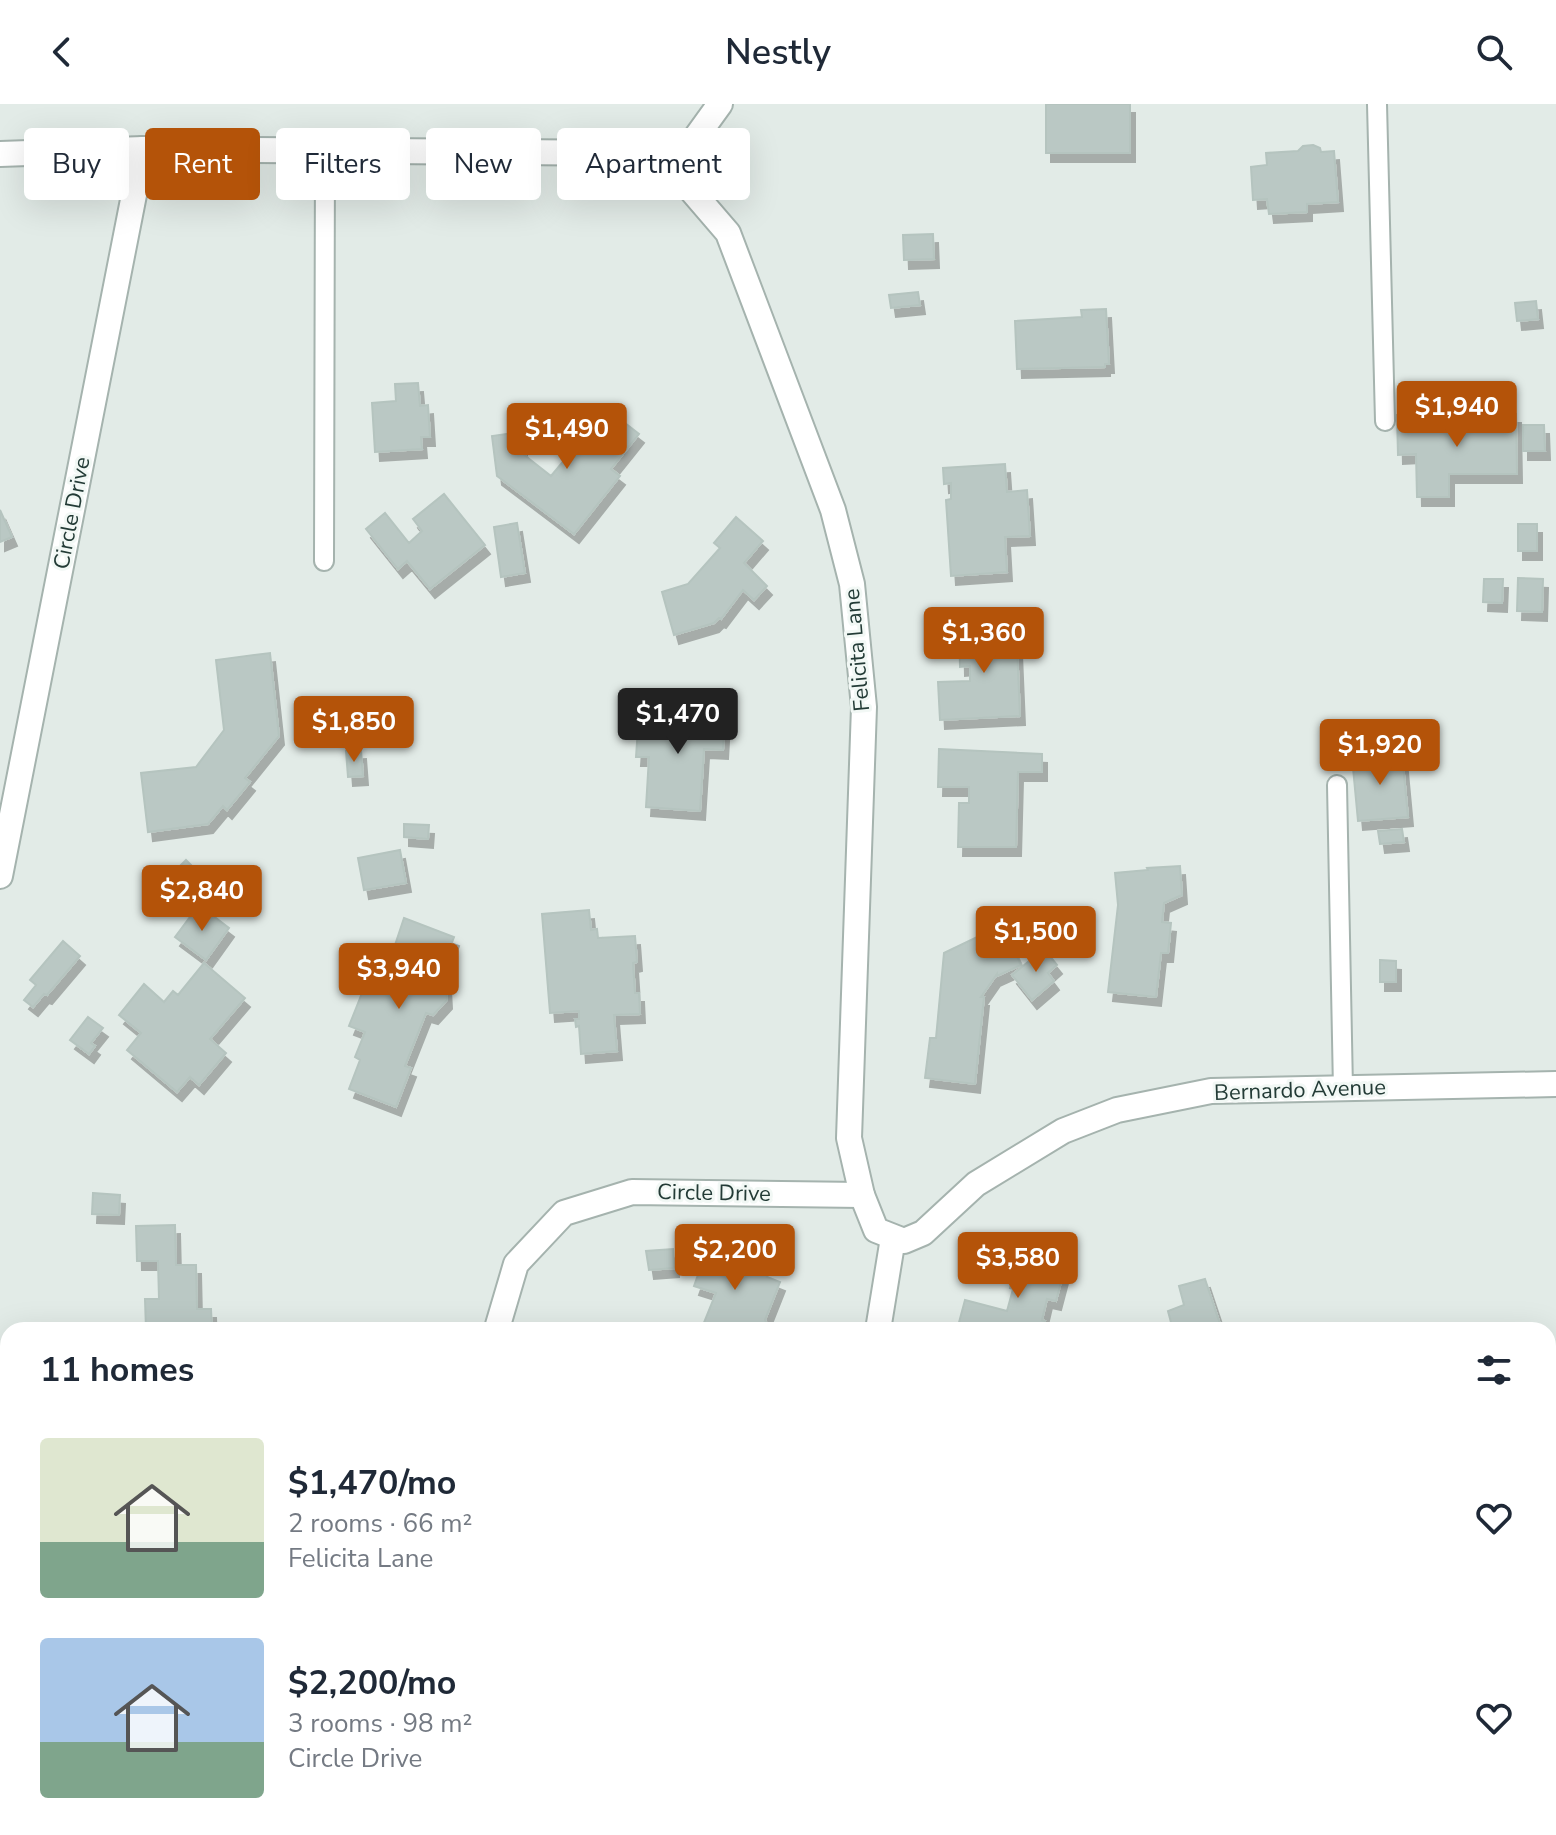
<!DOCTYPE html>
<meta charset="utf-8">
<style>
body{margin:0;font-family:"Nunito Sans",sans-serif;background:#f6f6f7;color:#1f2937;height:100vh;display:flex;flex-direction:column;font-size:30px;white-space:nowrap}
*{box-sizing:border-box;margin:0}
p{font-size:26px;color:#747a83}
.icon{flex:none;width:44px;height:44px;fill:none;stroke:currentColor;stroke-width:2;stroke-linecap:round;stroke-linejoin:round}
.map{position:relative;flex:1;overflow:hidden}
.side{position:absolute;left:0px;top:1218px;width:1556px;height:514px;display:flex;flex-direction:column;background:#fff;border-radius:24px 24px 0 0;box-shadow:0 8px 32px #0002}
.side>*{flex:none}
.top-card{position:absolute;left:24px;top:24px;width:800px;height:72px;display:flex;gap:16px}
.price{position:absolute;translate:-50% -68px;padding:0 18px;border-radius:8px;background:#b45309;color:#fff;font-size:26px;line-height:52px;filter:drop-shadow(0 2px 4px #0008)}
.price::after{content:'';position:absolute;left:50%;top:48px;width:24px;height:18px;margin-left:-12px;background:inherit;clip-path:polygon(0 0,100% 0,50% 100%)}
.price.on{background:#222;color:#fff}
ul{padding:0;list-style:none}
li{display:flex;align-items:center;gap:24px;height:200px;padding:0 40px}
li span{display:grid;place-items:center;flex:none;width:224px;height:160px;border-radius:8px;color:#555}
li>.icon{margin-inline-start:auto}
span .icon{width:96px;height:96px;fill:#fffc;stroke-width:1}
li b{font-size:34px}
h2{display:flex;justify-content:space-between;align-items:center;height:96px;padding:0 40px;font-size:34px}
.tag{padding:0 28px;border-radius:8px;background:#fff;box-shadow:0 8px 32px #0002;font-size:28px;line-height:72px}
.tag.on{background:#b45309;color:#fff}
header{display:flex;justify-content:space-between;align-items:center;height:104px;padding:0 40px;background:#fff;font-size:36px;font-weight:600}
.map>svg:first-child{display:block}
</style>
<header><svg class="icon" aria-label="back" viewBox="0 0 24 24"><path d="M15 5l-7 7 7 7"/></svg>Nestly<svg class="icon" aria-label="search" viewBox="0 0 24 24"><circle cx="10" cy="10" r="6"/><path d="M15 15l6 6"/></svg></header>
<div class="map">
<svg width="1556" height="1731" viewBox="0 0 1556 1731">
<defs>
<filter id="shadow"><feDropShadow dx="5" dy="9" stdDeviation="0" flood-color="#0004"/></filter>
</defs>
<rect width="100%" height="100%" fill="#e2ebe7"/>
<!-- building -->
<path fill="#bac8c4" stroke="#b5c4bf" stroke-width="2" filter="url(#shadow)" d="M1046,0H1130V49H1046Z
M1313,41L1320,44L1321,48L1334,47L1338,98L1307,100V108L1269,110L1267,95L1253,96L1251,63L1267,61L1266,49L1298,47L1303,42Z
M933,130L934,155L904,156L903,131Z
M918,188L920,201L891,204L889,191Z
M1536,197L1538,215L1517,217L1515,199Z
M1106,205L1109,260H1105V263L1017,265L1015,217L1082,213L1081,206Z
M418,279L420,302L428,301L430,333H421L422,345L375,348L372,299L396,297L395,280Z
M607,305L639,330L611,365L620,372L574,430L497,372L492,332L520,328L523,350L551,372Z
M1440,310L1441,318L1489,317V310H1516L1517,370H1449V393H1417L1416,350L1398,351L1397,311Z
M1523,321H1544L1545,347H1523Z
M1005,360L1007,388L1027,386L1030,432L1005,433L1007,468L951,472L946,396L951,395V379L944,380L943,364Z
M444,390L485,441L430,485L407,457L398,465L366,425L385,409L409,439L422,427L413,415Z
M0,406L12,433L0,438Z
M736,413L763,437L744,459L767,482L754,496L743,486L721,515L719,514L714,519L674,531L662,488L688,480L720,444L714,439Z
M517,419L525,469L501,473L494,423Z
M1518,420H1537V447H1518Z
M1518,474L1543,475L1542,508L1517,507Z
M1484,475H1503L1502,499L1483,498Z
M977,518V520L1016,519L1020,612L940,616L938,578L970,577V562L960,563L959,519Z
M270,549L279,632L245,674L250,678L227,706L223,702L208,720L148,728L141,669L196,663L224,626L216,556Z
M652,606L725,611L723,646L704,645L700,707L646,703L649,653H636L638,624H651Z
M939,645L1042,650V668H1018L1016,743H958L959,699H969V683H938Z
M361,646L363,672L348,673L346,647Z
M1402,649L1408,713L1358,717L1352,653Z
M404,720L429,721L428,735L404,733Z
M1402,725L1404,738L1380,740L1378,727Z
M400,746L406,779L364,786L358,754Z
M186,756L203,773L178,796L162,780Z
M1180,762L1182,791L1164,799L1162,818L1171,819L1168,849H1161L1156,893L1108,888L1118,801L1115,769L1148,766L1147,764Z
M199,801L229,824L206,856L175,833Z
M589,806L591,826L597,825L598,834L635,832L637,858L633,859L635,889H639L640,910L614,911L617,947L581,950L579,922L576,923L575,915H579V907L550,909L542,810Z
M404,814L454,833L438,875L446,878L447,896L433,911L426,909L405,962L411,964L396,1003L349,985L360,956L355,953L365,928L349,922L368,874L382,880Z
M1002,821L1021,861L997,872V870L981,893H984L975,980L925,974L930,934H936L944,849Z
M63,837L80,852L47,891L44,890L33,903L24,896L36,881L30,876Z
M1044,845L1057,861L1048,869L1054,877L1032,896L1012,871Z
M1380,856L1396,857V878H1380Z
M204,859L245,894L210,935L226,949L199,981L190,973L177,988L127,946L141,929L119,911L144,880L164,898L173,887L178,891Z
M88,913L103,924L91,939L95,942L89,950L70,936Z
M93,1089L120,1091L119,1111L92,1110Z
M175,1121L176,1161H196L197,1205H211L212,1226H146L145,1195H159L158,1157H137L136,1122Z
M710,1137L742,1150L737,1164L751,1166L752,1162L769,1168L767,1173L780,1178L765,1216L770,1226H701L716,1189L694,1182Z
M673,1145L674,1164L649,1166L646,1147Z
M1019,1150L1065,1163L1056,1197L1047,1195L1042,1216L1045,1217L1043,1226H957L965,1196L1007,1207L1013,1185L1010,1184Z
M1205,1175L1222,1226H1173L1168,1207L1184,1201L1179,1182Z
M7,1653L8,1724H36L35,1731H0V1674H4Z
M601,1724H685L680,1731H610Z"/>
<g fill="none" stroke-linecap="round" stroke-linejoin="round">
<!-- service casing -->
<g stroke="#a5b3ae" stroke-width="22">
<path id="service" d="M1377,0L1385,317
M324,457L325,46
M1337,681L1343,985
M337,1724L344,1731
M197,1731L203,1724"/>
</g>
<!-- minor casing -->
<g stroke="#a5b3ae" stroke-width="28">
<path id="minor" d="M673,65L720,0
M0,772L143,45
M498,1226V1221L516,1160L564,1109L632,1088L862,1091
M878,1226L893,1134
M944,1724L945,1731
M525,1731L526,1724"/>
</g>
<!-- tertiary casing -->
<g stroke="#a5b3ae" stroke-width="28">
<path id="tertiary" d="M0,50L143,45L637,49L673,65L728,129L833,406L852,480L864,603L849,1034L862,1091L876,1126L904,1137L923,1129L976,1080L1063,1027L1117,1006L1211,987L1556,980"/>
</g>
<!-- service -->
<use href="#service" stroke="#fff" stroke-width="18"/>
<!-- minor -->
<use href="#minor" stroke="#fff" stroke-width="24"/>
<!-- tertiary -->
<use href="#tertiary" stroke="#fff" stroke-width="24"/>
</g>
<g text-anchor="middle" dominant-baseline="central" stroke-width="6" stroke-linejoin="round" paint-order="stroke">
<!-- street labels -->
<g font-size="22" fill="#233b36" stroke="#f2f8f5">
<text transform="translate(72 409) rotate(-79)">Circle Drive</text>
<text transform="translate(857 546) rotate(-95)">Felicita Lane</text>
<text transform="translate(1300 986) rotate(-2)">Bernardo Avenue</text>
<text transform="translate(714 1089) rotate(1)">Circle Drive</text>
</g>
</g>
</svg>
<b class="price" style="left:1457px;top:345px">$1,940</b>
<b class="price" style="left:567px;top:367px">$1,490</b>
<b class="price" style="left:984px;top:571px">$1,360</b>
<b class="price on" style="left:678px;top:652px">$1,470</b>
<b class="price" style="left:354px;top:660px">$1,850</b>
<b class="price" style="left:1380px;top:683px">$1,920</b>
<b class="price" style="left:202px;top:829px">$2,840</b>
<b class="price" style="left:1036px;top:870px">$1,500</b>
<b class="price" style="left:399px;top:907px">$3,940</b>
<b class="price" style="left:735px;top:1188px">$2,200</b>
<b class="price" style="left:1018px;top:1196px">$3,580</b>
<div class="top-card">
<a class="tag">Buy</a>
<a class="tag on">Rent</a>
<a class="tag">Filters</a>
<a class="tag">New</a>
<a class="tag">Apartment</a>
</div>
<section class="side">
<h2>11 homes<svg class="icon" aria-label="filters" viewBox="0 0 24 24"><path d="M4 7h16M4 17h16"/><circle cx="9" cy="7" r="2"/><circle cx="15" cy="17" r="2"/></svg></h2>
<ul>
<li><span style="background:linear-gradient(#dfe7d0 65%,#7fa58c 0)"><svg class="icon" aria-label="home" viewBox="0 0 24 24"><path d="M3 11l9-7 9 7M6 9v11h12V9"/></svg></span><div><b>$1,470/mo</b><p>2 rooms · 66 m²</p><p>Felicita Lane</p></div><svg class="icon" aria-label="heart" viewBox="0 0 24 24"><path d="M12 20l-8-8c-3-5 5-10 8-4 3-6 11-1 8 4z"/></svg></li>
<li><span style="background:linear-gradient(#a9c7e8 65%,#7fa58c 0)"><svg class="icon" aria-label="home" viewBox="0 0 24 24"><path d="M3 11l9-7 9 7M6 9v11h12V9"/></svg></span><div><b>$2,200/mo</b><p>3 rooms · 98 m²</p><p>Circle Drive</p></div><svg class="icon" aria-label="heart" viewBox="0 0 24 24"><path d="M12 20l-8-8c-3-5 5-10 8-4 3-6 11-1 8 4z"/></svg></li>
</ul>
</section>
</div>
